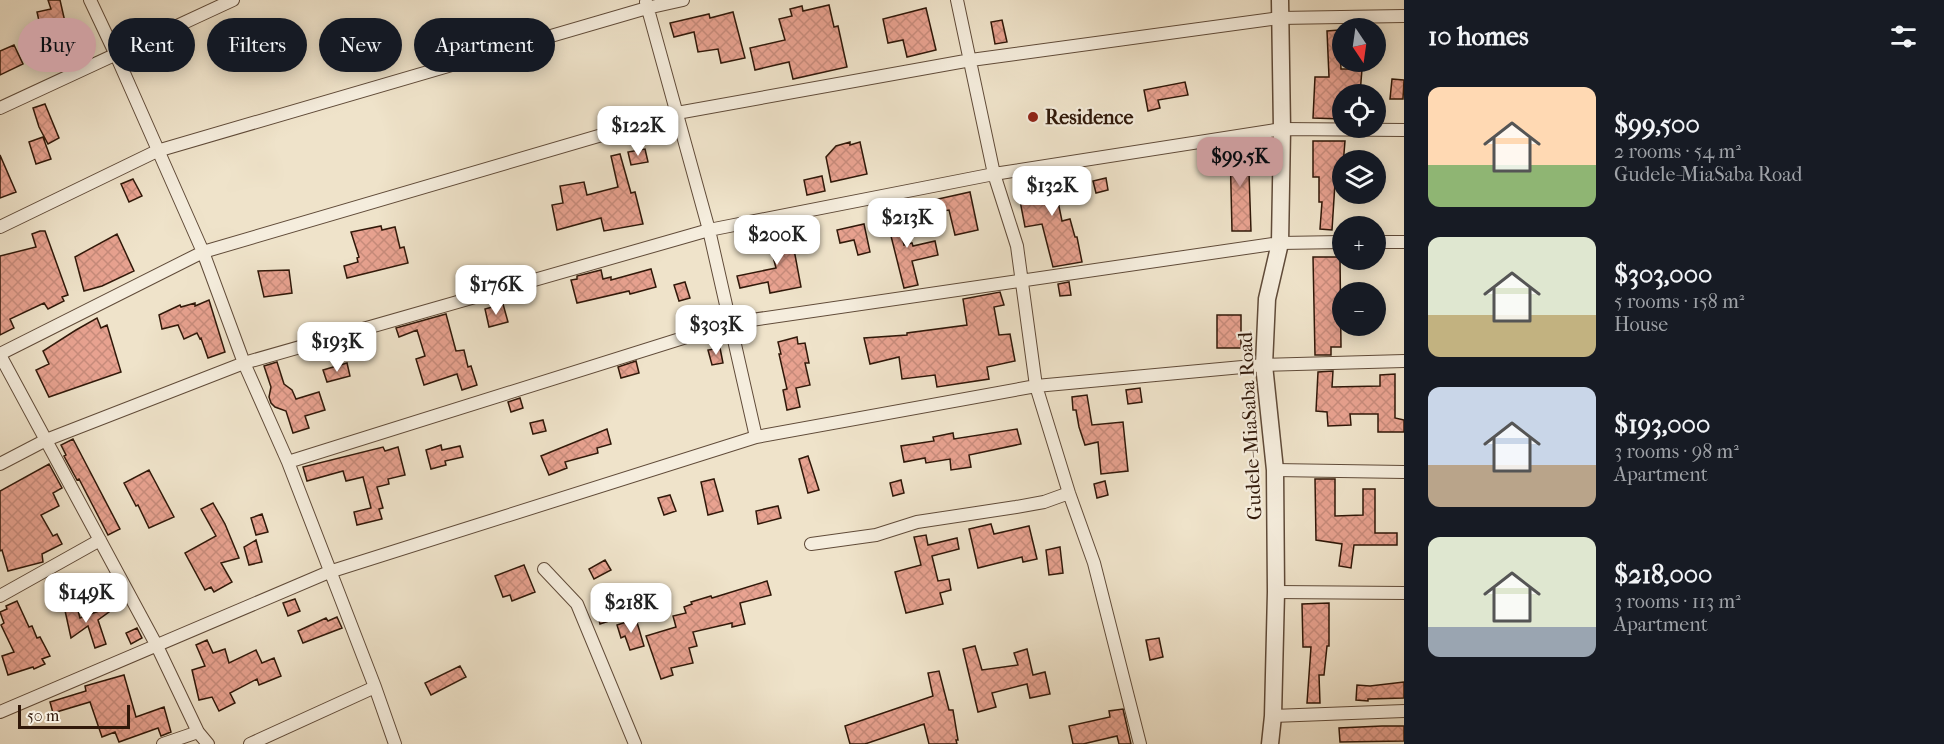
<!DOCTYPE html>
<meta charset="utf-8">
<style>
body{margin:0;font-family:"IM FELL French Canon",serif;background:#20242c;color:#f1f3f6;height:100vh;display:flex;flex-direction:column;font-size:22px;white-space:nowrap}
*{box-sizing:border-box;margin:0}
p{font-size:20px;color:#9ea1a6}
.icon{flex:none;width:33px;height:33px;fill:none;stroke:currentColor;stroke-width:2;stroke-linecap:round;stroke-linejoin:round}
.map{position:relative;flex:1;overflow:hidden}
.details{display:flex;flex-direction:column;background:#171b24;width:540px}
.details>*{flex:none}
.banner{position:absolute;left:18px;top:18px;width:570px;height:54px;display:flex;gap:12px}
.needle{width:39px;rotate:167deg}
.controls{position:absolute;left:1332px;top:18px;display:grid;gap:12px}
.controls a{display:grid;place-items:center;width:54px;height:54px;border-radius:50%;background:#171b24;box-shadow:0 3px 15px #0003;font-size:30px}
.scale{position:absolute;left:18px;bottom:15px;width:112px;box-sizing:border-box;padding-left:6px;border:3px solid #301809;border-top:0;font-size:16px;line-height:21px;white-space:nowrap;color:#301809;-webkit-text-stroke:4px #f5eddd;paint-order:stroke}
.price{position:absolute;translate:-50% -51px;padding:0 14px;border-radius:12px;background:#fff;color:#222;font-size:20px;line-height:39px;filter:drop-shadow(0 2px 3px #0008)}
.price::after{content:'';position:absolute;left:50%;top:36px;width:18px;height:14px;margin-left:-9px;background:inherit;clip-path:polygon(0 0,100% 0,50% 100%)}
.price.on{background:#c59692;color:#111}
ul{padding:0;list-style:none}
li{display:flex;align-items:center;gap:18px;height:150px;padding:0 24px}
li span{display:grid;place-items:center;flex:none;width:168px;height:120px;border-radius:12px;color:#555}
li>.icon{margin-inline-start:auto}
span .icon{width:72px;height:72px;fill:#fffc;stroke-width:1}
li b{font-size:26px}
h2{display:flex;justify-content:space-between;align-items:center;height:72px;padding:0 24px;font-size:26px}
.pill{padding:0 21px;border-radius:27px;background:#171b24;box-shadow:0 3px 15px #0003;font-size:21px;line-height:54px}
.pill.on{background:#c59692;color:#111}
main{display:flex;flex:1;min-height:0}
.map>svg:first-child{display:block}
</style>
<main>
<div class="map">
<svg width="1404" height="744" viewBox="0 0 1404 744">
<defs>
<pattern id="building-cross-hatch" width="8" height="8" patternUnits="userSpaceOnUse" patternTransform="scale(1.5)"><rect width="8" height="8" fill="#e8a290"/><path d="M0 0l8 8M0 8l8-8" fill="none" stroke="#c78b7b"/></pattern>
</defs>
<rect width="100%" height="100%" fill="#efe3ca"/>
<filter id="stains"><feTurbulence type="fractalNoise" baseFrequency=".00333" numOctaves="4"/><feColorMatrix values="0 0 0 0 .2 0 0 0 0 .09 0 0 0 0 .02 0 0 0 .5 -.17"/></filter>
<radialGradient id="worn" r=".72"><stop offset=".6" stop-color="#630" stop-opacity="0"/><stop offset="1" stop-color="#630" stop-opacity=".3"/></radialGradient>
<!-- building -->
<path fill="url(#building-cross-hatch)" stroke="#301809" stroke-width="1.5" d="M48,0H60L68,35L47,39L45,33L42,34L37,12L51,9Z
M829,5L834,27L838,26L847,67L793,79L789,62L755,70L750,48L785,40L779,19L792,16L790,9L802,6L803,11Z
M926,8L936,50L907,57L903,40L888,43L883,19Z
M733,12L745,58L721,63L718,49L698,52L694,32L674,37L670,23L709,14L710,18Z
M1002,20L1007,42L995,44L991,22Z
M1339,30L1341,69H1362L1360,94H1342V119L1313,118L1315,77H1329L1327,31Z
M14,45L23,64L0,75V51Z
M1392,79L1404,80L1403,99H1390Z
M1185,82L1188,95L1158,100L1160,108L1148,111L1144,90Z
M45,104L59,138L48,144L39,127L33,108Z
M43,137L51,159L36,164L29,142Z
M1313,141H1345L1342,177H1334L1335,183L1332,230L1320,229L1322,202H1319V177H1313Z
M850,142V145L860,142L867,174L831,182L826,157L836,146Z
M1248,143L1251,231H1232L1230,145Z
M645,149L648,162L631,165L628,152Z
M620,154L631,193L635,192L643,224L604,231L601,218L557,230L552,205L563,203L560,186L584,182L587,195L618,187L611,156Z
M0,155L16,192L0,198Z
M1080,174L1083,187L1056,192L1062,221L1070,219L1075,237H1077L1082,262L1053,267L1042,224L1025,227L1017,185Z
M822,176L825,191L807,195L804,180Z
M1106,178L1108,190L1096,193L1093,181Z
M133,179L142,196L129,202L121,184Z
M970,192L978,230L955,235L949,210L931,213L929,201Z
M896,206L904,245L912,243L913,246L935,241L938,255L912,261L918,285L904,288L884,208Z
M864,224L870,252L858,255L854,240L840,243L837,230Z
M381,226L382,230L395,227L400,248L404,247L408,263L347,278L344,266L358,262L357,258L359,257L351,232Z
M790,228L801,287L770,293L768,282L740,288L737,276L776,268L767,234Z
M40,231H45L68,295L62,297L64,301L48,309L44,303L10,319L14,328L0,335V256L36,247L32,234Z
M117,234L134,271L102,286L84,291L75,257Z
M1313,257H1340L1341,347H1331V355H1315Z
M651,269L656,287L630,294L629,291L577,303L571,280L577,279V276L601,270L603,279L611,277V280Z
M289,270L292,293L264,297L258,271Z
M685,282L690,298L679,301L674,285Z
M1069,282L1071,295L1060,296L1058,284Z
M1000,292L1004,305L994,307L999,335L1010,334L1015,361L987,367L989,379L937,387L935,375L902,379L899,357L870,364L864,338L907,335V333L967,325L963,299Z
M209,300L225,352L208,358L201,338L200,339L197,333L184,339L178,325L162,329L159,315L180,305L181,307L195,303V306Z
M503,304L508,322L489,327L485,309Z
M446,314L456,351L464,350L468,367L471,366L477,385L462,390L457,374L424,385L416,359L425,356L417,330L399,337L396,328Z
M1217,315H1241V348H1217Z
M97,318L101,328L107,325L121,372L49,397L36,370L49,364L43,351L76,330Z
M797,337L798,344L805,343L809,363H805L810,385L796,388L800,407L787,410L783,390L787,389L779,354H781L778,342Z
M720,348L723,363L712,365L708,350Z
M636,361L639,373L621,378L618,367Z
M277,362L284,384L292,390L296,399L319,392L325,410L305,416L309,428L293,433L286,411L275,407L271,403L269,397L271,387L264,366Z
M347,363L350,376L327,382L323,370Z
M1333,371L1332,387L1380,386V375L1395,374V418L1404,420V432H1378V414H1350L1351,425L1328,426L1327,412L1316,411L1318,372Z
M1140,388L1142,402L1128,404L1126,390Z
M1087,395L1092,425L1123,422L1128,471L1101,474L1098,442L1085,445L1079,427L1076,410H1073L1072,397Z
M520,398L523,408L511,412L508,402Z
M543,420L546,431L533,434L530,423Z
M607,429L611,444L597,448L598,453L565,462L567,468L549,475L541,456Z
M1017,429L1021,444L969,455L971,467L951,470L950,459L926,463L925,458L904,462L901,446L934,441L933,437L953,433L954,439Z
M73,439L120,529L108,535L79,479L77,480L64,456L66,455L61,445Z
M441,445L442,450L460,446L463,457L445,461L446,465L431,469L426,450Z
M383,447L385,451L398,447L405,475L388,479L389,484L377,487L383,508L379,509L382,519L357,525L354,512L371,508L363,477L346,481L343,471L307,481L303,467Z
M808,456L819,490L808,493L799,459Z
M49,464L62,488L53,493L59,506L41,515L53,536L57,534L62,544L42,554L43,562L8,571L2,550L0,551V491Z
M149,470L174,517L149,528L138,505L136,506L124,483Z
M714,479L723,511L708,515L701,482Z
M1315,479H1335V516L1363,515V489H1375V533H1397V545H1354L1351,568L1339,566L1342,544L1316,540Z
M901,480L904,493L893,496L890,483Z
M1105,481L1108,495L1097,498L1094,484Z
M670,495L676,511L664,515L658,498Z
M213,503L225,524L239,558L221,563L232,582L214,592L211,587L205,590L185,553L216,536L201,509Z
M778,506L781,518L758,524L756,511Z
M262,514L268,532L256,535L251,518Z
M991,524L994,534L1029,526L1037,559L1023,562L1022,557L978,568L969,529Z
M926,535L928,545L957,538L959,549L932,556L938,581L949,579L951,590L940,593L943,604L906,613L895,572L921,565L914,537Z
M256,540L262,562L249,565L244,547Z
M1060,547L1063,573L1049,575L1046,550Z
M605,560L611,570L594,579L589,569Z
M524,565L535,592L512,601L510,595L503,597L495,576Z
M767,581L771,595L740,603L745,624L732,627V623L693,632L697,646L689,648L693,663L671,668L673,675L661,679L646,636L676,627L673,616L686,613L684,607L692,604L691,602L711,596L712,598Z
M295,599L300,611L288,616L283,603Z
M17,601L29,627L32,626L37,638L40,637L50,656L42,659L45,664L34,669L33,667L8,675L2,656L14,652L1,625L4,623L0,612L7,609L6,606Z
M76,603L80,618L107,608L109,612L98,620L106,644L95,648L88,626L71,638L64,606Z
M1329,603V646H1327L1324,675H1319L1320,703H1307L1311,647H1303L1302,604Z
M608,609L612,620L600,624L597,612Z
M337,617L342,628L303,643L298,631L326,618L328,621Z
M636,619L644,646L630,650L625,636L621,638L617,625Z
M137,628L142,638L131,644L126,633Z
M1159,638L1163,657L1150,660L1146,640Z
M207,640L213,653L225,649L229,663L256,650L262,663L274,658L281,676L259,685L257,679L230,693L235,703L219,711L212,697L199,700L192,670L205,666L196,645Z
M975,646L982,670L1018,665L1014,653L1027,649L1033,675L1045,672L1050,694L1030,698L1027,684L992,693L996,707L978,712L963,649Z
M460,666L466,677L431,695L425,683Z
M939,671L949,710H953L958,740H956L957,744H929L924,724L865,744H850L845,726L933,696L928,673Z
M124,675L136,717L164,707L171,732L161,736L158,728L119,742L115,732L102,737L90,702L53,713L50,702L86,691L85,686Z
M1404,682V698L1368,699V701L1356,700L1357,685L1370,686Z
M1123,709L1131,744H1119L1117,736L1083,744H1073L1069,726L1110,717L1109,711Z
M1382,726H1404V741L1340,742L1339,728Z"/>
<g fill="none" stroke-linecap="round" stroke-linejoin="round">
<!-- minor casing -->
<g stroke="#604b39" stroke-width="14">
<path id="minor" d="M90,0L116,55L203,252L244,363L288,462
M957,0L994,174L1017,246L1036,386L1069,493L1094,563L1140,744
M646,2L709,230L756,437
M0,108L233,0
M0,227L157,151L647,8L683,0
M1376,242H1404
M0,354L203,252L677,113L971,60L1279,18L1404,16
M0,355L157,646L198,732L208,744
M0,464L46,440L244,363L709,230L994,174L1282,129L1404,130
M1275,470L1404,472
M811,544L876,535L917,522L1016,507L1044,502L1069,493
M544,569L577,604L635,744
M1276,592L1404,593
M0,596L100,540
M0,712L329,572L756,437L1036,386L1264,365L1404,361
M1273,716L1404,711
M163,744L198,732
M250,744L375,687
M395,744L375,687L288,462L731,323L1280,243L1342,242"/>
</g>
<!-- tertiary casing -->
<g stroke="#604b39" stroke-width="19">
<path id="tertiary" d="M1270,744L1273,716L1276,592L1275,470L1264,365L1267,299L1280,243L1282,129L1280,0"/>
</g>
<!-- minor -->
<use href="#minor" stroke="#f5eddd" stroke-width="12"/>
<!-- tertiary -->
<use href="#tertiary" stroke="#f5eddd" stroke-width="16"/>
</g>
<!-- markers -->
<circle fill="#8f2418" stroke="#f5eddd" stroke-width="2" cx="1033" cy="117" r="6"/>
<g text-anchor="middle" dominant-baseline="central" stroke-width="4.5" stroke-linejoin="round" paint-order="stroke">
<!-- poi labels -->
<g font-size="20" font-weight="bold" fill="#301809" stroke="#f5eddd" text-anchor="start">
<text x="1045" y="117">Residence</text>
</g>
<!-- street labels -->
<g font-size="20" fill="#301809" stroke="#f5eddd">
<text transform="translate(1250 426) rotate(-93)">Gudele-MiaSaba Road</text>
</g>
</g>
<rect width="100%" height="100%" filter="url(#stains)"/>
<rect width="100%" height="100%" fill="url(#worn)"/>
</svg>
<div class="controls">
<a><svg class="needle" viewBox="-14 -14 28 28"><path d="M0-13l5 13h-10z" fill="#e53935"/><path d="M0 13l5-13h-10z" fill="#9ea1a6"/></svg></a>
<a><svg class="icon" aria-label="locate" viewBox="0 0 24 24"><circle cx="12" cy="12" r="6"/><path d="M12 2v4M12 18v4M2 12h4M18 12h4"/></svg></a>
<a><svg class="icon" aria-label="layers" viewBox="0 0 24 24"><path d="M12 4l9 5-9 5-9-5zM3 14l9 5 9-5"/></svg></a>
<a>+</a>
<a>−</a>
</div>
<div class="scale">50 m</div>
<b class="price" style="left:638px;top:157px">$122K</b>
<b class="price on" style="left:1240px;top:188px">$99.5K</b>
<b class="price" style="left:1052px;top:217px">$132K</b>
<b class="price" style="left:907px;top:249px">$213K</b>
<b class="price" style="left:777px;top:266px">$200K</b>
<b class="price" style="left:496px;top:316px">$176K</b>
<b class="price" style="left:716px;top:356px">$303K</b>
<b class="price" style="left:337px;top:373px">$193K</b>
<b class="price" style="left:86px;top:624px">$149K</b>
<b class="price" style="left:631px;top:634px">$218K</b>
<div class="banner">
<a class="pill on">Buy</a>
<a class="pill">Rent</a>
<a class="pill">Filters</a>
<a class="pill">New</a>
<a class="pill">Apartment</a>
</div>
</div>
<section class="details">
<h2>10 homes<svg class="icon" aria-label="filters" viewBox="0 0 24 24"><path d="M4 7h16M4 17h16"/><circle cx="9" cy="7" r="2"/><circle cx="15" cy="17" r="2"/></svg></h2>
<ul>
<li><span style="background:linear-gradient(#ffd9b3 65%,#8fb573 0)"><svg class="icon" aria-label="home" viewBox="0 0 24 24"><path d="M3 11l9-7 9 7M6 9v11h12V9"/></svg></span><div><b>$99,500</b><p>2 rooms · 54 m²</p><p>Gudele-MiaSaba Road</p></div></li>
<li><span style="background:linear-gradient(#dfe7d0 65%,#c2b280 0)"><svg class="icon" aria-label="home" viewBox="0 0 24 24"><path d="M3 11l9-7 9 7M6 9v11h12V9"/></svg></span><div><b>$303,000</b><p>5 rooms · 158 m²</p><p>House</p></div></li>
<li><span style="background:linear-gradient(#c9d6e8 65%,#b9a48a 0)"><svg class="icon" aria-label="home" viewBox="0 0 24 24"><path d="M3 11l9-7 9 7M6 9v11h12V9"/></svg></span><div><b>$193,000</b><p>3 rooms · 98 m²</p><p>Apartment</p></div></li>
<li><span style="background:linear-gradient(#dfe7d0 75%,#9aa5b1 0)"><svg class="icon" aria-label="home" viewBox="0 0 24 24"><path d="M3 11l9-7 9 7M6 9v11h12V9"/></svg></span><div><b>$218,000</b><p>3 rooms · 113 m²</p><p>Apartment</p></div></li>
</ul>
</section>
</main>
